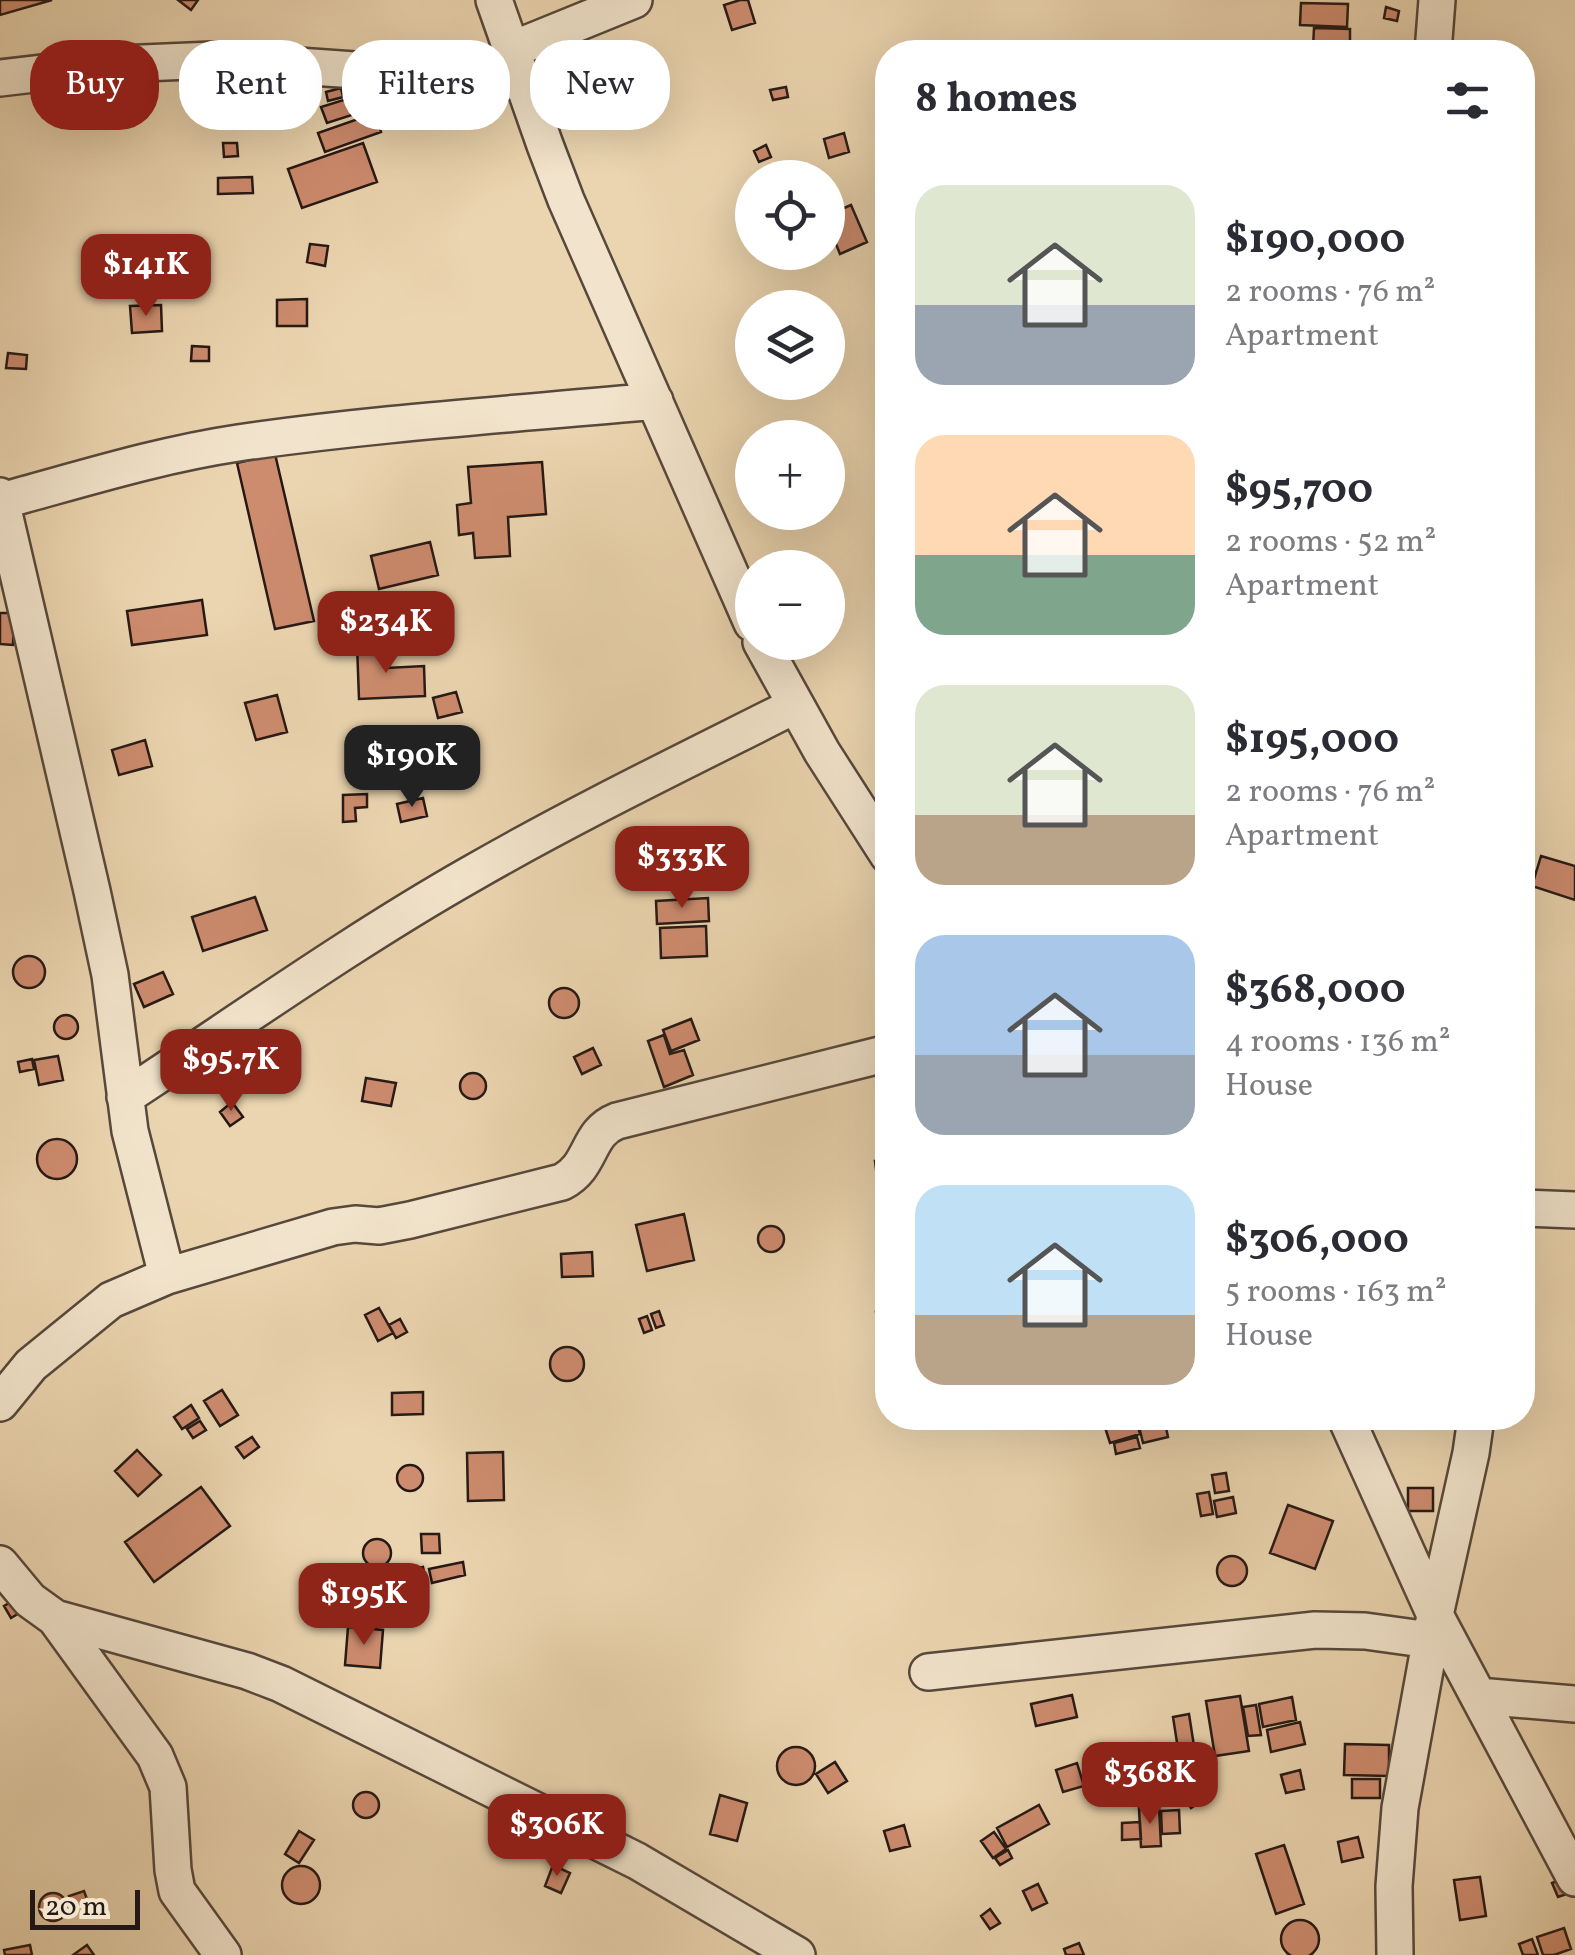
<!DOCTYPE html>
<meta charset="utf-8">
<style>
body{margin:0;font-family:Vollkorn,serif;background:#f7f7f7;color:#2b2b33;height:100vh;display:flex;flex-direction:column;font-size:38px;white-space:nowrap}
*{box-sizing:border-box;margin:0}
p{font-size:32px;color:#7c7c81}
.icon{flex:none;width:55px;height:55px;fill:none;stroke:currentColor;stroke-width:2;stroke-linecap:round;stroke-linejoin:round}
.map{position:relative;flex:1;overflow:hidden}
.side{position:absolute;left:875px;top:40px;width:660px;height:1390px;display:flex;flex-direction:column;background:#fff;border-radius:40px;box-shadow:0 10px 40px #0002}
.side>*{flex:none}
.guide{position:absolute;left:30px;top:40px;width:695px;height:90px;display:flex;gap:20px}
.fabs{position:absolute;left:735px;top:160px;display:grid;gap:20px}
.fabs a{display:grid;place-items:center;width:110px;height:110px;border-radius:50%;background:#fff;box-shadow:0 10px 40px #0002;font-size:50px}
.scale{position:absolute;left:30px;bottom:25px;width:110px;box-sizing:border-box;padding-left:10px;border:5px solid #261915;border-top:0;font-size:28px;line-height:35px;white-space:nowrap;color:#261915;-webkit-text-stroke:8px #f2e4cc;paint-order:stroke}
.price{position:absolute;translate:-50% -85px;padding:0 22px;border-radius:20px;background:#8f2418;color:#fff;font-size:32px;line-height:65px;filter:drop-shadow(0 2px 5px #0008)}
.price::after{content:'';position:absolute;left:50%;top:60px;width:30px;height:22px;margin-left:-15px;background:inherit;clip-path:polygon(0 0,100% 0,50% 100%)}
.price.current{background:#222;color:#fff}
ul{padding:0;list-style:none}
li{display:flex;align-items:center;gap:30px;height:250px;padding:0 40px}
li span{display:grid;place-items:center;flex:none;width:280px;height:200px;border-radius:30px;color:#555}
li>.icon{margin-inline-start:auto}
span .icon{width:120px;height:120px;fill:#fffc;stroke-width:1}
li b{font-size:42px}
h2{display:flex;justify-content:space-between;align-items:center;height:120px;padding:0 40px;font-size:42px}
.tag{padding:0 35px;border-radius:40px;background:#fff;box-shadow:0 10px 40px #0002;font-size:35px;line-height:90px}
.tag.current{background:#8f2418;color:#fff}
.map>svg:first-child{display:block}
</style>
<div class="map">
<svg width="1575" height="1955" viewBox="0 0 1575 1955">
<rect width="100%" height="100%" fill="#ebd5b0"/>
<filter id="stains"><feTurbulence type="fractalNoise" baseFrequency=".002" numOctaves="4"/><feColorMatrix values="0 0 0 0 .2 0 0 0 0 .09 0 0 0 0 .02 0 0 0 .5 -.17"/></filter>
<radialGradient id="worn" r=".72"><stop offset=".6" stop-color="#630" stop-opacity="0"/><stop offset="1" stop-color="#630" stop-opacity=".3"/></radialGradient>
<!-- building -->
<path fill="#ce8c6f" stroke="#261915" stroke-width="2.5" d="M0,0H52L0,15Z
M178,0H198L191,10Z
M740,0H748L755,23L732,30L724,5Z
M1301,3L1348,4L1347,27L1300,25Z
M1386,7L1399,11L1397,21L1384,18Z
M1314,28L1350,29V48H1313Z
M786,87L788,97L773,100L770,90Z
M341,88L343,97L328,101L326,92Z
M244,97H266L267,113H245Z
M353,97L358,113L327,123L321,107Z
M375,113L381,132L325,152L318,133Z
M844,133L849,152L829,158L824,139Z
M223,143H237L238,156L224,157Z
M363,143L377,182L302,208L288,169Z
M766,145L771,157L759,162L754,151Z
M252,177L253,193L218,194V178Z
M851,205L867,242L840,254L828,224V215Z
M310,244L328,246L325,266L307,262Z
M307,299V326H277V300Z
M161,305L162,331L132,333L130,306Z
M192,346L209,347V361H191Z
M8,353L27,355L26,369L6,368Z
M275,454L314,621L275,629L237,463Z
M542,462L546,514L508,517L510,556L475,558L473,533L459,535L457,505L471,503L468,467Z
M430,542L438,575L379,589L371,556Z
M202,600L207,635L132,645L127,611Z
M393,602L397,612L384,617L380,607Z
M373,604L381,626L366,631L358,610Z
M0,613H14L13,645L0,644Z
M385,644L386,668L424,666L425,696L359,699L357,645Z
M456,692L462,712L438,718L433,698Z
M277,695L287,732L256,740L245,703Z
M145,740L152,766L119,775L112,750Z
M367,794V807L355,808L356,821L343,822V795Z
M423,798L427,816L401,822L397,804Z
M1541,856L1575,866V900L1532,886Z
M255,897L267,930L203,951L192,917Z
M708,898L709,921L657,924L656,901Z
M706,926L707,956L661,958L660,928Z
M13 972a16 16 0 1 1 32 0a16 16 0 1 1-32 0Z
M163,972L173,994L144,1007L134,984Z
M549 1003a15 15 0 1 1 30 0a15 15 0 1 1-30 0Z
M54 1027a12 12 0 1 1 24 0a12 12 0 1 1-24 0Z
M691,1019L699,1040L671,1051L663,1030Z
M664,1035L670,1054L684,1050L693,1075L664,1087L648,1041Z
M593,1048L601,1065L582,1074L574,1057Z
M58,1056L63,1080L39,1085L34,1060Z
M32,1059L34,1069L20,1072L18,1062Z
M460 1086a13 13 0 1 1 26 0a13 13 0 1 1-26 0Z
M366,1078L396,1083L391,1106L362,1101Z
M232,1102L243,1117L230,1126L220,1112Z
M37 1159a20 20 0 1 1 40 0a20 20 0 1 1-40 0Z
M888,1160V1216L882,1217L875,1161Z
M684,1214L694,1260L647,1271L636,1225Z
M758 1239a13 13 0 1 1 26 0a13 13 0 1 1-26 0Z
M592,1252L593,1276L562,1277L561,1254Z
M379,1308L393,1333L378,1341L365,1315Z
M659,1311L664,1325L656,1328L651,1314Z
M888,1311V1327L878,1328L876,1312Z
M647,1316L652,1330L644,1333L639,1319Z
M400,1319L407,1332L396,1338L389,1325Z
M550 1364a17 17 0 1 1 34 0a17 17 0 1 1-34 0Z
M222,1390L238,1415L220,1426L204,1401Z
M423,1392V1414L392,1415V1393Z
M191,1405L199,1418L182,1429L174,1417Z
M1102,1418H1135L1140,1434L1110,1443Z
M1137,1418H1164L1168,1437L1143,1443Z
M200,1421L206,1430L193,1438L187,1429Z
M252,1437L259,1447L244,1458L236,1447Z
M1137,1437L1140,1448L1116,1454L1114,1443Z
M137,1450L161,1475L138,1496L115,1471Z
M503,1452L504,1500L468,1501L467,1453Z
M397 1478a13 13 0 1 1 26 0a13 13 0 1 1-26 0Z
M1226,1473L1229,1491L1215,1493L1212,1475Z
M201,1487L230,1526L154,1582L125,1542Z
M1408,1488H1433V1511H1408Z
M1209,1492L1213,1514L1201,1516L1197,1494Z
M1233,1497L1236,1513L1217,1517L1214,1501Z
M1288,1505L1333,1521L1315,1569L1270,1553Z
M421,1534H439L440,1553H422Z
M363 1553a14 14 0 1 1 28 0a14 14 0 1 1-28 0Z
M1217 1571a15 15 0 1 1 30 0a15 15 0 1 1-30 0Z
M463,1562L465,1575L432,1583L429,1569Z
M423,1567L426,1582L401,1587L397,1572Z
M13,1601L21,1612L11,1618L4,1606Z
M348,1627L383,1630L380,1668L345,1665Z
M1072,1695L1077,1717L1036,1726L1031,1704Z
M1240,1696L1249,1751L1215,1756L1206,1701Z
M1292,1697L1296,1720L1263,1727L1259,1704Z
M1256,1705L1261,1735L1248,1736L1243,1707Z
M1189,1714L1194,1746L1178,1749L1173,1717Z
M1300,1722L1305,1744L1271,1752L1267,1730Z
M1345,1744L1389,1745V1776L1344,1775Z
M777 1766a19 19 0 1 1 38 0a19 19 0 1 1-38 0Z
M835,1762L847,1781L828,1793L816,1774Z
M1077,1763L1084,1786L1063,1792L1056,1770Z
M1300,1770L1304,1789L1286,1793L1281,1775Z
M1352,1779H1380V1798H1352Z
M1198,1784L1206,1798L1191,1808L1182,1794Z
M353 1805a13 13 0 1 1 26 0a13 13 0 1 1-26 0Z
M720,1795L747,1803L737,1841L710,1834Z
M1039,1805L1049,1824L1007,1847L997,1828Z
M1139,1808H1159L1161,1846L1141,1847Z
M1179,1810L1180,1833L1162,1834L1161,1811Z
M1140,1822L1141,1839L1122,1840V1823Z
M904,1825L910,1846L890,1851L884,1831Z
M299,1831L314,1840L299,1863L285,1854Z
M994,1832L1006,1849L993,1858L981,1841Z
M1358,1837L1363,1857L1342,1862L1338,1842Z
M1284,1845L1304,1904L1276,1914L1256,1854Z
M1008,1850L1012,1858L1000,1865L995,1858Z
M553,1865L570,1873L561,1893L545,1886Z
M282 1885a19 19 0 1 1 38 0a19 19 0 1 1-38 0Z
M1480,1877L1486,1916L1460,1920L1454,1880Z
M1567,1877L1573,1892L1558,1897L1552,1883Z
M1038,1884L1047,1903L1032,1910L1023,1891Z
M84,1891L88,1902L73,1907L69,1896Z
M39 1907a14 14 0 1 1 28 0a14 14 0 1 1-28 0Z
M990,1909L1000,1923L990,1929L981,1916Z
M1281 1939a19 19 0 1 1 38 0a19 19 0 1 1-38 0Z
M1564,1928L1571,1949L1554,1955H1543L1537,1937Z
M1532,1939L1538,1955H1523L1519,1944Z
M1079,1943L1084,1955H1066L1064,1949Z
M30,1945L32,1955H5L4,1950Z
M87,1945L94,1955H73Z"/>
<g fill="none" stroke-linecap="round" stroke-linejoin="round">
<!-- street casing -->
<g stroke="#57483c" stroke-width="40">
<path id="street" d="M494,0L545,145L566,200L752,623
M511,50L634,0
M1433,52L1437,0
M0,78L119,64L213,60L523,82
M0,496L92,891L110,975L130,1131L167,1276
M1,501C79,480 158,455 238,443C376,423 516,414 655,401
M761,642L822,752L888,855
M125,1097C238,1023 353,941 471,874C577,813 687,760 796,705
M1522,1208L1575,1210
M0,1403L31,1365L111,1300L167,1276L333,1227L355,1224L379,1226L410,1220L562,1182C593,1166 586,1133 617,1121L888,1053
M1346,1418L1435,1615L1575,1878
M0,1564L30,1600L55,1618L247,1671L281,1684L637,1861L797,1955
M55,1618L155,1756L168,1787L173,1870L177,1891L223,1955
M928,1672L1315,1630L1365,1631L1430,1640
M1478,1696L1575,1704
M1395,1955L1394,1886L1400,1808L1435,1615L1471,1453L1476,1418"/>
</g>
<!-- street -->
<use href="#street" stroke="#f2e4cc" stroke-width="35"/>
</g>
<rect width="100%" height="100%" filter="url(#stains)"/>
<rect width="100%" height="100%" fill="url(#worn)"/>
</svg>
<div class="fabs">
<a><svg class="icon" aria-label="locate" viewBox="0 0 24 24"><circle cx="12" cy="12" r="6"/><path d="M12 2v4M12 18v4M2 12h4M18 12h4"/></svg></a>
<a><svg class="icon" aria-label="layers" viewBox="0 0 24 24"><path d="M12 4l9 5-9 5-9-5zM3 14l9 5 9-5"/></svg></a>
<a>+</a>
<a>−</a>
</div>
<div class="scale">20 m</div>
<b class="price" style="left:146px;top:319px">$141K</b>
<b class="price" style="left:386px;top:676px">$234K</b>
<b class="price current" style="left:412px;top:810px">$190K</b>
<b class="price" style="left:682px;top:911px">$333K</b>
<b class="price" style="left:231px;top:1114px">$95.7K</b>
<b class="price" style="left:364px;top:1648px">$195K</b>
<b class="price" style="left:1150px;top:1827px">$368K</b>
<b class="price" style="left:557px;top:1879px">$306K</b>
<div class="guide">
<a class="tag current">Buy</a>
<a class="tag">Rent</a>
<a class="tag">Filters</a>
<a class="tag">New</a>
</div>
<section class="side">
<h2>8 homes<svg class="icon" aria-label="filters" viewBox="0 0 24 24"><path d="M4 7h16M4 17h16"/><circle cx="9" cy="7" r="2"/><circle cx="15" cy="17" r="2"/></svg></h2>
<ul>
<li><span style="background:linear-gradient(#dfe7d0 60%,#9aa5b1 0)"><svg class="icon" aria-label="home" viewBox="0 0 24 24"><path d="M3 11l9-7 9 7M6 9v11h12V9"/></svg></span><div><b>$190,000</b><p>2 rooms · 76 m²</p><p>Apartment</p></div></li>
<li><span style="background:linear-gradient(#ffd9b3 60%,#7fa58c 0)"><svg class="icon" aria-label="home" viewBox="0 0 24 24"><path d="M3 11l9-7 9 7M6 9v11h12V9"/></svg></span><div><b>$95,700</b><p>2 rooms · 52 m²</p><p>Apartment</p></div></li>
<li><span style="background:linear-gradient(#dfe7d0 65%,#b9a48a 0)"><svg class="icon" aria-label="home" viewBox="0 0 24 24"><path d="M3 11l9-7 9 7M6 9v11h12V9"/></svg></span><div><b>$195,000</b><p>2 rooms · 76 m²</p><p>Apartment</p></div></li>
<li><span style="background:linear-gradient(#a9c7e8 60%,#9aa5b1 0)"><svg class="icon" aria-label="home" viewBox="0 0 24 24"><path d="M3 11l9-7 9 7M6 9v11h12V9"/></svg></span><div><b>$368,000</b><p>4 rooms · 136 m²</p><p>House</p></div></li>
<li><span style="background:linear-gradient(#bfe0f5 65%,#b9a48a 0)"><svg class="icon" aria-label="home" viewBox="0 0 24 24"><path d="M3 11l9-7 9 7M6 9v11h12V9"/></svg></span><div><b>$306,000</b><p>5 rooms · 163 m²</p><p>House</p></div></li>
</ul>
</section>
</div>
